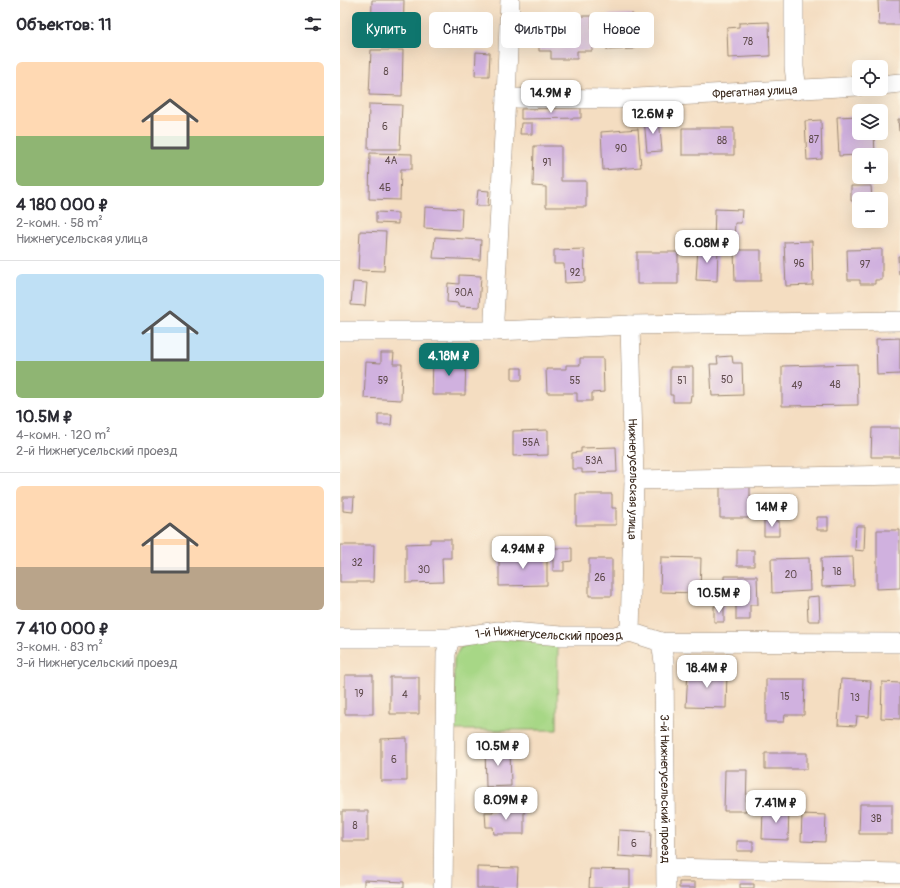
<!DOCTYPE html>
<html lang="ru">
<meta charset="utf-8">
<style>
body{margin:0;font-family:Pangolin,sans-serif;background:#f2f2f3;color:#2b2b33;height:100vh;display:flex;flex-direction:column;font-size:15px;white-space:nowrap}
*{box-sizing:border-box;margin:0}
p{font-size:13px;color:#7c7c81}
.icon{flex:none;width:22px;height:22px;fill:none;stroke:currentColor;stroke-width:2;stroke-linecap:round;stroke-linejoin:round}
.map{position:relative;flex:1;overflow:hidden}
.panel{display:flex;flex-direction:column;background:#fff;width:340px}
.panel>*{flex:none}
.banner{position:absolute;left:12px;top:12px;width:380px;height:36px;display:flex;gap:8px}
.controls{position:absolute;left:512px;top:60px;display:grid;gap:8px}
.controls a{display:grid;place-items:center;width:36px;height:36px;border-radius:6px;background:#fff;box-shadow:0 4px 16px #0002;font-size:20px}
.price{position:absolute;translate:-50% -34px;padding:0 9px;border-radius:8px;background:#fff;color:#222;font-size:13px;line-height:26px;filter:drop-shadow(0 1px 2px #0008)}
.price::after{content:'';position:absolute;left:50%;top:24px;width:12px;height:9px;margin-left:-6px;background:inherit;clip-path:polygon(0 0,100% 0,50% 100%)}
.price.current{background:#0f766e;color:#fff}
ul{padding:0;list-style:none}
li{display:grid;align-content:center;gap:8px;height:212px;padding:0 16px}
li+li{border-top:1px solid #e1e1e2}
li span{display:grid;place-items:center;height:124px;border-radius:6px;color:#555}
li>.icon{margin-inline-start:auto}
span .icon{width:72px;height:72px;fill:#fffc;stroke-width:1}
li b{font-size:17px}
h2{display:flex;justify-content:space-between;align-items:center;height:48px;padding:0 16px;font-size:17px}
.pill{padding:0 14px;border-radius:6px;background:#fff;box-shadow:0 4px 16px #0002;font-size:14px;line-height:36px}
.pill.current{background:#0f766e;color:#fff}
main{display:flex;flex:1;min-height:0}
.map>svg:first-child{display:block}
</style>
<main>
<section class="panel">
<h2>Объектов: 11<svg class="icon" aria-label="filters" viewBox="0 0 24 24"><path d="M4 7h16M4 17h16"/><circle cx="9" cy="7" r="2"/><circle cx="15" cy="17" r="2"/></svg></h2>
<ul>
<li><span style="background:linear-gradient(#ffd9b3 60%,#8fb573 0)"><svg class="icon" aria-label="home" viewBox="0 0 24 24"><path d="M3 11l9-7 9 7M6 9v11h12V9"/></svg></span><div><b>4 180 000 ₽</b><p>2-комн. · 58 m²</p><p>Нижнегусельская улица</p></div></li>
<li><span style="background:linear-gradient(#bfe0f5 70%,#8fb573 0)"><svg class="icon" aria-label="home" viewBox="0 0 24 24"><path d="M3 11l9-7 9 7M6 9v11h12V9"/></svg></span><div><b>10.5M ₽</b><p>4-комн. · 120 m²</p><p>2-й Нижнегусельский проезд</p></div></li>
<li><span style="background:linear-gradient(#ffd9b3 65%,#b9a48a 0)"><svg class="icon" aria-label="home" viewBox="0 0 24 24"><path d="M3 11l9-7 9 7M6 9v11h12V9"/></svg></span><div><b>7 410 000 ₽</b><p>3-комн. · 83 m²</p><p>3-й Нижнегусельский проезд</p></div></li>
</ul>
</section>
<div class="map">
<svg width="560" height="888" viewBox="0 0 560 888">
<rect width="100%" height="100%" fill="#fcf5e5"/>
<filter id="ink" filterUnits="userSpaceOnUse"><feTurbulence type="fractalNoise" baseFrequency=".025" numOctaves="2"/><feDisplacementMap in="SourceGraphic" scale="8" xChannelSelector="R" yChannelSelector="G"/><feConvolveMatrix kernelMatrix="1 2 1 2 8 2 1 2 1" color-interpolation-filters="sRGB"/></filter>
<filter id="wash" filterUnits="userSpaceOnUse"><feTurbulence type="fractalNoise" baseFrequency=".012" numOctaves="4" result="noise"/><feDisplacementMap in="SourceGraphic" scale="16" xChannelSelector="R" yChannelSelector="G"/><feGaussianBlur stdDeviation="0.9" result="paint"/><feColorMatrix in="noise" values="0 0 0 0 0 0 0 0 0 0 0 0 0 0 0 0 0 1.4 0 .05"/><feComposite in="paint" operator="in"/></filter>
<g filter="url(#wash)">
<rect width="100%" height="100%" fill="#f4ddc1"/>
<!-- green -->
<path fill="#a7d786" stroke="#718052" d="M157,638L218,641L217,730H113L114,659L120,648L132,642Z"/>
<g id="blocks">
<!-- building -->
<path fill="#d0b1df" d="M32,0H64L63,42L31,41Z
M538,0H560V25H539Z
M293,14L294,49L267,50L266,15Z
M199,16H252V51H237V59H211V51H199Z
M429,22L430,56L388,58L387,28L399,27V23Z
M31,50H63L62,96L29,95Z
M136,52L150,53L149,76H135Z
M29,104L62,105L60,149H28Z
M241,108V118L181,119V109Z
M519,116V133H534L535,154L499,156L497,117Z
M319,117L322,151L307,152L304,119Z
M558,119H560V131H559Z
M481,120L482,159L467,160L465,121Z
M181,123H192V134H180Z
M342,128H394V155H342Z
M298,129L301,167L263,170L261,132Z
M194,146H221V181H246V207H206V187L193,186Z
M30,153L72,154V169H61L60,200L29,199Z
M511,186H531L532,199H519V201H511Z
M138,190L149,191L148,206H136Z
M85,207L122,209L121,230L84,228Z
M375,209L402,210L401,223H395L394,241L374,240Z
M36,212L58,213V224L36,223Z
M20,231L46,232L44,271L18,270Z
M95,237L141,240L140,260L93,258Z
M472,241L473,285L446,286L444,242Z
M358,247H378L377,281L356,280Z
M244,249L245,282L225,283L224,264H214V250Z
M542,249V280H535V284H520V280H508L507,250Z
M394,250H421V281H395Z
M297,252H338V284H297Z
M558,256H560V274H559Z
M119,275L141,276L139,307L118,306V303L107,302L108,283L119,284Z
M13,282L27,283L25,306L11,305Z
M560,338V374L537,375L536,339Z
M41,353H54L53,364H62L61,400L24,398L26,362L41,363Z
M392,356L393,363H402L403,395L372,396L370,364H378L377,357Z
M93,358L126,359L125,395H92Z
M240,358H263L264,392L252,393V401H237V393H207L206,369H226V365H240Z
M517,364L518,405L442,406V366Z
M330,367H353V395H351L350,402H333V395H330Z
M172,368H182V380H172Z
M38,414H52L51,425H38Z
M532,428H560V457H531Z
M208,430V455L173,456V431Z
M276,447L277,472L242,473V469H232V453L241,452V448Z
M380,485H410V518H380Z
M236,494H272V508H276V525H236Z
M3,497H14L13,512L3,511Z
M477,517H488V530H477Z
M424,521H439V536H424Z
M516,526H525L524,551L515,550Z
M537,530H560V588L537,589Z
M90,539H111V558H102L103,582L66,583V544L90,543Z
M0,545H34L33,582H0Z
M213,548H232V561L224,562V571H213Z
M397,550H414V566H397Z
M207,554V585L159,586V555Z
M321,557L361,558L360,593L320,592Z
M513,557L514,586L482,587L481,558Z
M469,558L470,591L432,593L431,559Z
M249,559H272V596H249Z
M384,576H417L418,605H410V620H396V605H384Z
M479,596L480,621H468L467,597Z
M374,606H384V622H374Z
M348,670L387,671L386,708L346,707Z
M5,675H33V714H5Z
M50,677H79V714H50Z
M426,679H465L464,715H445L444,722H426Z
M501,679L531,681L529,717L517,716L516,726L498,725Z
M542,682L560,683V719L541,718Z
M67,738V781H41V739Z
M145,748H170L171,786L146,787Z
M425,753H467V769H425Z
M385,770H407L406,811H384Z
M520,804H552V834H519Z
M184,807V834H154L153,827H146L145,812H153V808Z
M423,809L449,810L448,840L422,839Z
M2,811H28V841H2Z
M462,814L486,815L485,842L461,841Z
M279,830L311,832L310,858L278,856Z
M397,841H413V851H397Z
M137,867L178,868L177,888H137Z
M250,869L290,870V888H249Z
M24,880L64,882V888H24Z
M339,882H355V888H339Z
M400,884H414V888H400Z"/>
</g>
</g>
<g filter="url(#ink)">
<use href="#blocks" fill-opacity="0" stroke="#988470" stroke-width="1"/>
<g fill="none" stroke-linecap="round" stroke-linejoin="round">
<!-- minor casing -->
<g stroke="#988470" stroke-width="20">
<g id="minor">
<path d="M454,0V67L457,90"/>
<path d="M541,85L560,83"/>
<path id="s1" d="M166,98L279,99L519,86"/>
<path id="s2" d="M290,325L294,480L290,632"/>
<path d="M0,331H155L290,325L560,321"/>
<path d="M155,331L154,318L166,98L170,0"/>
<path d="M294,480L560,475"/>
<path id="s3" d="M0,638H110L158,631L221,636H275L290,632L321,642L560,643"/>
<path id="s4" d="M321,642L324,662L326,888"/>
<path d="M327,868L560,873"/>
<path d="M103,888L106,654L110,638"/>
</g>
</g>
<!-- minor -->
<use href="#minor" stroke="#fff" stroke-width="19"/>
</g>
</g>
<g text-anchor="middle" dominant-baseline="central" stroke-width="4" stroke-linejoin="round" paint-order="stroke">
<!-- number labels -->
<g font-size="10" fill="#604c4e">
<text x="408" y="42">78</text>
<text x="46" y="72">8</text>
<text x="45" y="127">6</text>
<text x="474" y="140">87</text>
<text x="382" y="141">88</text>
<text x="281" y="149">90</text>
<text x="51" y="161">4А</text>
<text x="207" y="163">91</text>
<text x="45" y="188">4Б</text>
<text x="459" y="264">96</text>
<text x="525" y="265">97</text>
<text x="235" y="273">92</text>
<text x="124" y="293">90А</text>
<text x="387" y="380">50</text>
<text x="43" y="381">59</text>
<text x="235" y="381">55</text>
<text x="342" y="381">51</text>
<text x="495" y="385">48</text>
<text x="457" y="386">49</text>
<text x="191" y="443">55А</text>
<text x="254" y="461">53А</text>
<text x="17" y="563">32</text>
<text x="84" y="570">30</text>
<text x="497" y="572">18</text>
<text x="451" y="575">20</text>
<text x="260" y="578">26</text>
<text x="19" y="694">19</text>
<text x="65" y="695">4</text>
<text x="445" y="697">15</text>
<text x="515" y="698">13</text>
<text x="54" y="760">6</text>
<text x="536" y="819">3В</text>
<text x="15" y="826">8</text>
<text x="294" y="844">6</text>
</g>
<!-- street labels -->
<g font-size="12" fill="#3b2a1e" stroke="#fcf5e5">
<text stroke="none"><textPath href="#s1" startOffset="249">Фрегатная улица</textPath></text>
<text stroke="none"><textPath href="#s2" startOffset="154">Нижнегусельская улица</textPath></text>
<text stroke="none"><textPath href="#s3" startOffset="209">1-й Нижнегусельский проезд</textPath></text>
<text stroke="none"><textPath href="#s4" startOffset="147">3-й Нижнегусельский проезд</textPath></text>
</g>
</g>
</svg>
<div class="controls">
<a><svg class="icon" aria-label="locate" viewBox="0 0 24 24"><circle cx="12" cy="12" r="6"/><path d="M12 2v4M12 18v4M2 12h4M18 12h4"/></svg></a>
<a><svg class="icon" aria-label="layers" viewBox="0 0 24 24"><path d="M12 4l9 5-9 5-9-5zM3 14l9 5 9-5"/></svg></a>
<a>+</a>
<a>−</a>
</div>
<b class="price" style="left:211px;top:114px">14.9M ₽</b>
<b class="price" style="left:313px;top:135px">12.6M ₽</b>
<b class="price" style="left:367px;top:264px">6.08M ₽</b>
<b class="price current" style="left:109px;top:377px">4.18M ₽</b>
<b class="price" style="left:432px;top:528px">14M ₽</b>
<b class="price" style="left:183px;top:570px">4.94M ₽</b>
<b class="price" style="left:379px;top:614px">10.5M ₽</b>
<b class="price" style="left:367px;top:689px">18.4M ₽</b>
<b class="price" style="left:158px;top:767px">10.5M ₽</b>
<b class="price" style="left:166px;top:821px">8.09M ₽</b>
<b class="price" style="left:436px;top:824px">7.41M ₽</b>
<div class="banner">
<a class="pill current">Купить</a>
<a class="pill">Снять</a>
<a class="pill">Фильтры</a>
<a class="pill">Новое</a>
</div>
</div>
</main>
